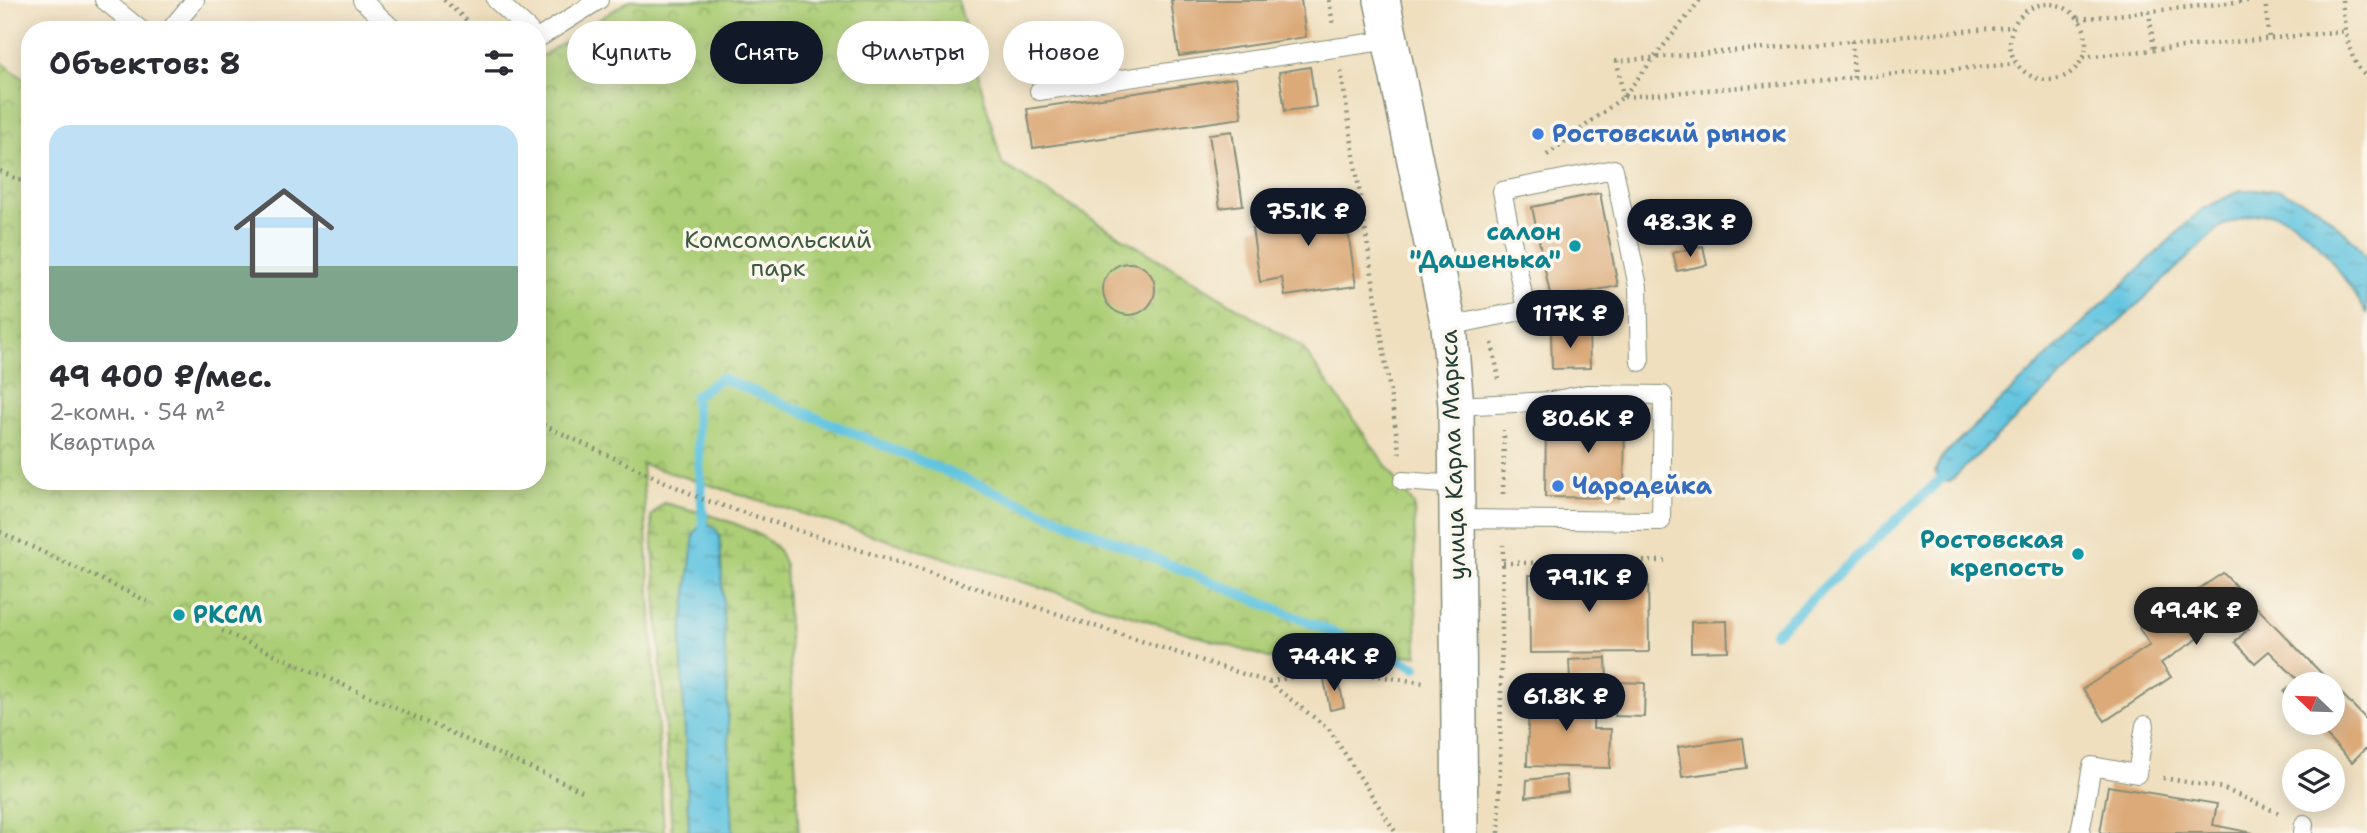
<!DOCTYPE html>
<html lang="ru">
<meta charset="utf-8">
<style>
body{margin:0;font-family:"Shantell Sans",sans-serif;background:#f2f2f3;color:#2b2b33;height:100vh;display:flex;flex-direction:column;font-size:26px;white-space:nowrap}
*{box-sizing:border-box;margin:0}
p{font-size:23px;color:#7c7c81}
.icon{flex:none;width:38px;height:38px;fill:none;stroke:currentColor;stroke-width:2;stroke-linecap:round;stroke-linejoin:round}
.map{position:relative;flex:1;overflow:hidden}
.drawer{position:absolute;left:21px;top:21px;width:525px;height:469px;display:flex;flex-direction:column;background:#fff;border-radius:28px;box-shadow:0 4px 18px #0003}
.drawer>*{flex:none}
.guide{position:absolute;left:567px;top:21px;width:665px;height:63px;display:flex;gap:14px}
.needle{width:46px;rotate:293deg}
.fabs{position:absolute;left:2282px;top:672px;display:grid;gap:14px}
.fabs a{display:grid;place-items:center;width:63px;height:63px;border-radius:50%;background:#fff;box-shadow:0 4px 18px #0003;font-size:35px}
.price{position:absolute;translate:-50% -60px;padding:0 16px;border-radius:24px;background:#111827;color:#fff;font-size:23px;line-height:46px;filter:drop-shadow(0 2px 4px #0008)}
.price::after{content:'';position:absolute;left:50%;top:42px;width:21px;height:16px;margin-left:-10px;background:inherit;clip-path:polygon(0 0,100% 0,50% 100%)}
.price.current{background:#222;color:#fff}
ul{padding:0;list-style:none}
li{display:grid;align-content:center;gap:14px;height:371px;padding:0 28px}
li span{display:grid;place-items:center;height:217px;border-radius:21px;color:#555}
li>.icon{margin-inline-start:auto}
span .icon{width:126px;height:126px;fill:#fffc;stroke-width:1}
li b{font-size:30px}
h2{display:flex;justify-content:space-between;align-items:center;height:84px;padding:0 28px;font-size:30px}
.tag{padding:0 24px;border-radius:32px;background:#fff;box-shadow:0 4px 18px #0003;font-size:24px;line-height:63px}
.tag.current{background:#111827;color:#fff}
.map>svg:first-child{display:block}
</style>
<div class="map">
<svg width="2367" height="833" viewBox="0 0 2367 833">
<defs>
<pattern id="wetland-marsh" width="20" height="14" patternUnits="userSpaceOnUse" patternTransform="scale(1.75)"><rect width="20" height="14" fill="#acce76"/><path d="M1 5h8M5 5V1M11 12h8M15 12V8" fill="none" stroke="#8ba862"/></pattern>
<pattern id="park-crowns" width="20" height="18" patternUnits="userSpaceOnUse" patternTransform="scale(1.75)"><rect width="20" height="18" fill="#acce76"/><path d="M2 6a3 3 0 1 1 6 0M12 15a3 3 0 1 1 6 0" fill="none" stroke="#8ba862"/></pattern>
<pattern id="water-ripples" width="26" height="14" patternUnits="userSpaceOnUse" patternTransform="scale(1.75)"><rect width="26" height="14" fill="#62c4e0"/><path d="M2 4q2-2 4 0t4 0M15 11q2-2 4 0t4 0" fill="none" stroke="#50a0b6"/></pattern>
</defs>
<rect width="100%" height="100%" fill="#fbf7ec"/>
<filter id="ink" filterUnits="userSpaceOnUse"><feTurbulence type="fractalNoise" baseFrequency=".0143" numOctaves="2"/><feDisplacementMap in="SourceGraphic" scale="14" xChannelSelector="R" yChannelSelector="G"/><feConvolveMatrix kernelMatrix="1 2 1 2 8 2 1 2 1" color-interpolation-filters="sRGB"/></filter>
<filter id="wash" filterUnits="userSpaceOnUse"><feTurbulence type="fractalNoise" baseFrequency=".00686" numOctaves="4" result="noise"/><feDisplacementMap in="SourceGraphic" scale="28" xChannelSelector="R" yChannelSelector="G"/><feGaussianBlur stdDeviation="1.57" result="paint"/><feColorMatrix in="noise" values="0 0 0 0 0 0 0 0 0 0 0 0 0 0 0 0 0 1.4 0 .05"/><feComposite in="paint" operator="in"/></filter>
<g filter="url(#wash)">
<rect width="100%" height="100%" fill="#efdfbf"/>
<!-- wetland -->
<path fill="url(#wetland-marsh)" stroke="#668655" stroke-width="2" d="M663,503C697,511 747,523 774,545C779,549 782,559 785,565L799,833H672L651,516Z"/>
<!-- park -->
<path fill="url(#park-crowns)" stroke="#668655" stroke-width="2" d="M630,0H958L1002,164L1302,347L1414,505L1417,655L1272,659L642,464L664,833H0V61L30,84V481H537V59Z"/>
<!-- water -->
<path fill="url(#water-ripples)" stroke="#40808a" stroke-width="2" d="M2241,190H2280L2318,208L2355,242L2367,259V313C2346,282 2314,225 2277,215C2257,210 2237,220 2220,227L1949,482L1939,481L1935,471L1941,458L2201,210Z
M703,522L714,527L720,535L733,833H689L681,641L694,533Z"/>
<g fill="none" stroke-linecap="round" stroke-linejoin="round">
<!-- stream -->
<path stroke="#62c4e0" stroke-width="10" d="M704,536L695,396L721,378L1416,667
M1775,633L1947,473"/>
</g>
<g id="blocks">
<!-- building -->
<path fill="#dcaa79" d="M1171,0H1301L1306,37L1179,56Z
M1310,67L1316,107L1285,111L1279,72Z
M1236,78L1242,118L1033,148L1027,109Z
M1232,131L1243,205L1220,208L1209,134Z
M1342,190L1356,286L1285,296L1282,278L1260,282L1252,228L1302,220L1299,196Z
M1600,193L1618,286L1551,299L1532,207Z
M1703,246L1707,265L1677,271L1673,253Z
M1103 289a26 26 0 1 1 52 0a26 26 0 1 1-52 0Z
M1551,331H1589L1590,368L1552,369Z
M1586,404H1625L1624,498L1545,497L1546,425H1585Z
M2223,573L2332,684H2294V703L2284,692L2297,679L2269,651L2255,663L2235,642L2248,629L2223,603L2190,625L2199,638L2161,663L2171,677L2105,721L2083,689L2150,645L2139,628Z
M1648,574L1649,652L1530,653L1529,575Z
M1727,621L1728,651L1691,652V622Z
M1606,658L1607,679L1570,680L1569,660Z
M1338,677L1344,707L1330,710L1324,679Z
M1616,682L1645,683L1644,717L1615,716Z
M2333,685L2367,720V751L2365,749L2352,762L2314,723H2333Z
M1529,693L1594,695L1593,729H1611L1610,768L1527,766Z
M1743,738L1747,768L1682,777L1678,747Z
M1566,775L1568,792L1526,797L1527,780Z
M2108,786L2217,804L2213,825L2253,833H2100Z"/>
</g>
</g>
<g filter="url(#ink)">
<use href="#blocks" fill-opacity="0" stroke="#878e7a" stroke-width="2"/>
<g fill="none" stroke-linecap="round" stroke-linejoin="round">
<!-- lane casing -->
<g stroke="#878e7a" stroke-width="20">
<path id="lane" d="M104,0L141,30
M362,0L394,30
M496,0L529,30
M170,30L195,0
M537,39L599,0
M1039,91L1390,40
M1449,326L1526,310L1502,191L1614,169L1638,287L1640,362
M1456,406L1551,401L1586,394L1663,395L1661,521L1457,519
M1403,481L1456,485
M2080,833L2092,766L2137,774L2145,725
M2303,833L2304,824"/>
</g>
<!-- street casing -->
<g stroke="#878e7a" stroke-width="38">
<path id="street" d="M1382,0L1449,326L1456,406L1460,833"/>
</g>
<!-- path -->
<path stroke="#878e7a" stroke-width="4.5" stroke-dasharray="2 5" stroke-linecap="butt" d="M444,0L477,30
M1329,0L1333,24
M2265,0L2269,39
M2342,0C2344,23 2347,61 2367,77
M2010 42a38 38 0 1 1 76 0a38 38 0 1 1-76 0Z
M2149,11L2154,50
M2079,19L2255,0
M1852,41L1854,78
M2083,57L2345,31
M1341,71L1400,457
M1623,97L1617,61L2012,27
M1624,97L2015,64
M1547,155L1623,97L1700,0
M0,171L30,185
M1492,343L1499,379
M537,422L702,499L1268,682L1329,729L1396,833
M1503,494L1504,430
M0,532L147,601
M1503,563L1665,561
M222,631L582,791
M1269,682L1328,669L1426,683
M2163,778L2222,788L2281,814
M1499,833L1503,545"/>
<!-- lane -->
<use href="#lane" stroke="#fff" stroke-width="18"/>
<!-- street -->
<use href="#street" stroke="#fff" stroke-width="35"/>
</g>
</g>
<!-- markers -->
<g fill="#3f7fe0" stroke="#fbf7ec" stroke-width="2.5">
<circle cx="1538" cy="134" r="7"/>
<circle cx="1558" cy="486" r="7"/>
</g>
<g fill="#0f9aa8" stroke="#fbf7ec" stroke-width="2.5">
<circle cx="1575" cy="246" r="7"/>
<circle cx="2078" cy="554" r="7"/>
<circle cx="179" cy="615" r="7"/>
</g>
<g text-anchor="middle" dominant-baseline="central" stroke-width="7" stroke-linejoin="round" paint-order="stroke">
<!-- shop labels -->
<g font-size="24" font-weight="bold" fill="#366cbe" stroke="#fbf7ec" text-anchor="start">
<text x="1552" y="134">Ростовский рынок</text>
<text x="1572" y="486">Чародейка</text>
</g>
<!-- culture labels -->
<g font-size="24" font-weight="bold" fill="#0d838f" stroke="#fbf7ec" text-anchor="end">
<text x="1561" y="232">салон<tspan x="1561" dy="28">"Дашенька"</tspan></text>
<text x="2064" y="540">Ростовская<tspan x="2064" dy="28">крепость</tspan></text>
<text x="193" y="615" text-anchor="start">РКСМ</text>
</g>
<!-- park labels -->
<g font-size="24" fill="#3b5a41" stroke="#fbf7ec">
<text x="778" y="240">Комсомольский<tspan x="778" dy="28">парк</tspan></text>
</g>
<!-- street labels -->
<g font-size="24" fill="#1f3d34" stroke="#fbf7ec">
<text transform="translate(1453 455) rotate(-92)">улица Карла Маркса</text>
</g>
</g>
</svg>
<div class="fabs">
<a><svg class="needle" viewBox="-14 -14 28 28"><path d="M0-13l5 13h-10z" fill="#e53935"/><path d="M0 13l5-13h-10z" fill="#7c7c81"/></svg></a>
<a><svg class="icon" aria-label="layers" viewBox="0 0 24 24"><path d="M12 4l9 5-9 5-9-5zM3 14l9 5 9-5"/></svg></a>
</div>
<b class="price" style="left:1308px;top:248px">75.1K ₽</b>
<b class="price" style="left:1690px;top:259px">48.3K ₽</b>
<b class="price" style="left:1570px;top:350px">117K ₽</b>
<b class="price" style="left:1588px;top:455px">80.6K ₽</b>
<b class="price" style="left:1589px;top:614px">79.1K ₽</b>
<b class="price current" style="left:2196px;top:647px">49.4K ₽</b>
<b class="price" style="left:1334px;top:693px">74.4K ₽</b>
<b class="price" style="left:1566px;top:733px">61.8K ₽</b>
<div class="guide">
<a class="tag">Купить</a>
<a class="tag current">Снять</a>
<a class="tag">Фильтры</a>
<a class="tag">Новое</a>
</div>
<section class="drawer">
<h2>Объектов: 8<svg class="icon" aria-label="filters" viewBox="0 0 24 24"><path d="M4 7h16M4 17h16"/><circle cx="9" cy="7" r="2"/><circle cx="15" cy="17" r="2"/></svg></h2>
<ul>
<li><span style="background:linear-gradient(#bfe0f5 65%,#7fa58c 0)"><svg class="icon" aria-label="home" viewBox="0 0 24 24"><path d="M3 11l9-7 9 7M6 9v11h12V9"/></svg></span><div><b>49 400 ₽/мес.</b><p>2-комн. · 54 m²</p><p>Квартира</p></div></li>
</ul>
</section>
</div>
